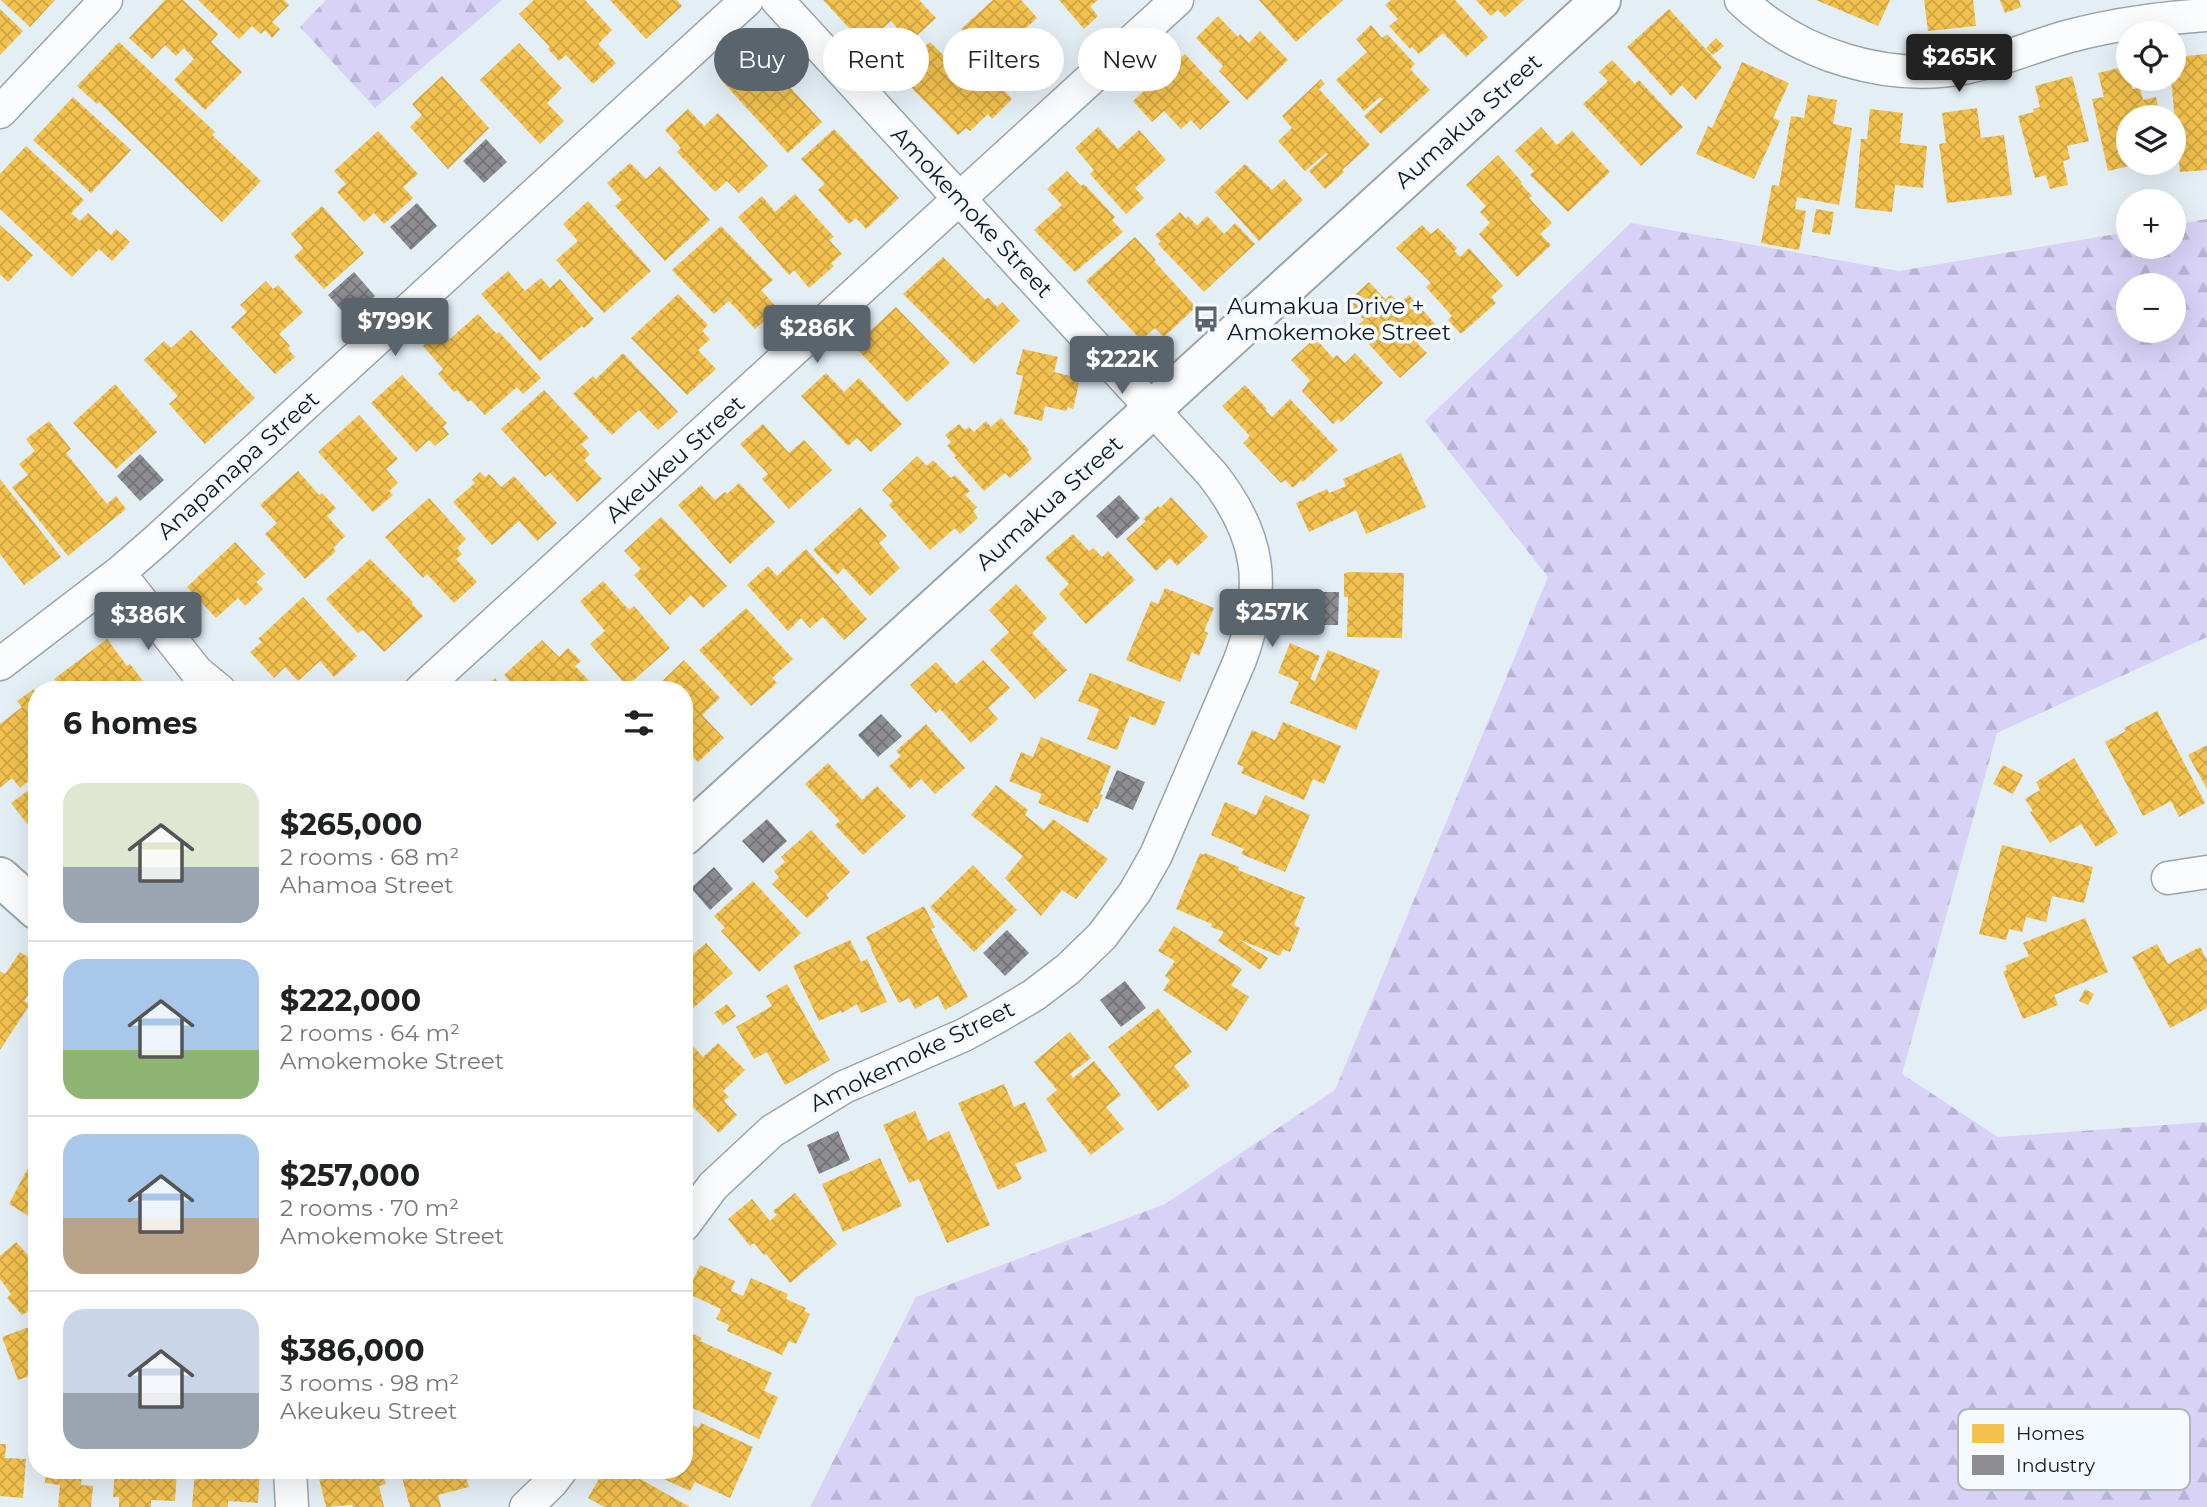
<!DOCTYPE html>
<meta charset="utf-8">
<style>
body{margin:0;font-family:Montserrat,sans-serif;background:#f2f2f2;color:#202124;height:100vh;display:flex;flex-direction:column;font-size:26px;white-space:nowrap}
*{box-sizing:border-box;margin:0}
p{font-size:23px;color:#757577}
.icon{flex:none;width:38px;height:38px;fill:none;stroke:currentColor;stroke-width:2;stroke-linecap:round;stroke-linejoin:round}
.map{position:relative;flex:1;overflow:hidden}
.drawer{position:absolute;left:28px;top:681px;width:665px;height:798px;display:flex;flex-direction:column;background:#fff;border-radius:28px;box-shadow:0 7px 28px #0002}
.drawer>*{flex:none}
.hud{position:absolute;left:714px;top:28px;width:665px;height:63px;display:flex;gap:14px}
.fabs{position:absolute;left:2116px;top:21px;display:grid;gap:14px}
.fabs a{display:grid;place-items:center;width:70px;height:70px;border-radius:50%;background:#fff;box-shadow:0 7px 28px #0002;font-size:35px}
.price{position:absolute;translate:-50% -60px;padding:0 16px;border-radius:7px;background:#5a646c;color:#fff;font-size:23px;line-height:46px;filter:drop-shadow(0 2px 4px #0008)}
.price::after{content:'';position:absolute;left:50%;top:42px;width:21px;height:16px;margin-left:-10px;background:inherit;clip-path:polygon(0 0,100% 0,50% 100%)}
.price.on{background:#222;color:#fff}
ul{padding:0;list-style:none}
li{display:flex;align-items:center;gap:21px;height:175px;padding:0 35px}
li+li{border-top:2px solid #e0e0e0}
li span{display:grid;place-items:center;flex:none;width:196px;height:140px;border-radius:21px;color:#555}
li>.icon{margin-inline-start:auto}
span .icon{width:84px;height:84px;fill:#fffc;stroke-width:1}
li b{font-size:30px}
h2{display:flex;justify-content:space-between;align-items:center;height:84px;padding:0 35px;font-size:30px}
.tag{padding:0 24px;border-radius:32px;background:#fff;box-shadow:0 7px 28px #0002;font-size:24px;line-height:63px}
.tag.on{background:#5a646c;color:#fff}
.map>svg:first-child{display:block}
</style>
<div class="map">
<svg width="2207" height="1507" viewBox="0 0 2207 1507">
<defs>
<pattern id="forest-firs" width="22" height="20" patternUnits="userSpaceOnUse" patternTransform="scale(1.75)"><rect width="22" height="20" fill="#d8d2f7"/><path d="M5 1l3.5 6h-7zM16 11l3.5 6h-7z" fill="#b8b4d3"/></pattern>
<pattern id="homes-cross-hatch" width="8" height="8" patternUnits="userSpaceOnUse" patternTransform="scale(1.75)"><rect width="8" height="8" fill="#f2c14e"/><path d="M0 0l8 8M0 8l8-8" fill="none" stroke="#cea544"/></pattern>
<pattern id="industry-cross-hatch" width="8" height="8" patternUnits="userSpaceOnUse" patternTransform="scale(1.75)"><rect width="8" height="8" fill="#8d8d92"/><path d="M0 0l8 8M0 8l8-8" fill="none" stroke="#727277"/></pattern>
</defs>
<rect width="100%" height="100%" fill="#e4eef5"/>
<!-- forest -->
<path fill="url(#forest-firs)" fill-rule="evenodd" d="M326,0H502L375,108L300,27Z
M2207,219V637L1997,733L1902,1074L1998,1137L2207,1122V1507H810L916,1297L1165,1204L1335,1090L1548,577L1425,421L1631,223L1899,271L2128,232V247H2174V225ZM2128,285H2174V331H2128Z"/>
<!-- homes -->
<path fill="url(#homes-cross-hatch)" d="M1,0H55L30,27Z
M165,0H183L218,34L211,42L242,72L205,110L174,80L194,59L184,48L176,56L165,45L152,59L129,38Z
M198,0H284L289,5L272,22L280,29L272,38L265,30L261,34L252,26L239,39Z
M534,0H585L612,30L598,44L616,63L593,84L566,55L559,61L548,49L550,47L519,14Z
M610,0H677L682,6L646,39Z
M823,0H919L936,18L910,42L891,21L864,44Z
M993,0H1021L1037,18L1025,29L1034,39L1030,42L1046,59L1025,79L1008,62L999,70L961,29Z
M1059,0H1098L1090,6L1098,16L1084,29Z
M1259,0H1343L1296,42Z
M1391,0H1455L1488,37L1466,57L1443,33L1419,54L1412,47L1410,49L1389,26L1398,19L1385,5Z
M1476,0H1524L1505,17L1498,10L1491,16Z
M1816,0H1890L1878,26Z
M1924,0H1973L1976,26L1928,31Z
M2000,0H2019L2021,7L2005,13Z
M0,9L23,31L0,55Z
M1669,9L1722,67L1696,100L1682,85L1671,96L1627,47Z
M1218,16L1238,37L1240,34L1249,43L1260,31L1288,60L1247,100L1219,71L1223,66L1196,38Z
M1371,25L1382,38L1387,34L1415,64L1410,69L1430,90L1381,134L1364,116L1383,99L1380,97L1364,111L1336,80L1367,52L1356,39Z
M1716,38L1724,46L1713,55L1706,48Z
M119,42L215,132L212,135L261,181L222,222L99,102L97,104L77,86Z
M930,42L953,65L963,56L989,83L993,79L1012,99L992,119L988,114L970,131L966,128L958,135L896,72Z
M519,43L562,88L547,103L564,121L540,144L480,80Z
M754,48L822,122L788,153L720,79Z
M1185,54L1230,102L1200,130L1191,120L1181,129L1164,111L1152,122L1133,101Z
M2207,54V170L2180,172L2171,79H2174V57Z
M1612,60L1635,84L1639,80L1683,127L1641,166L1583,104L1608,81L1599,72Z
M1742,62L1789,83L1773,118L1780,121L1754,179L1696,154L1708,126L1712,128Z
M2127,66L2128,79H2130L2132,89L2140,88L2143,100L2156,97L2160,117H2128V163L2137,164L2108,171L2092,99L2104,97L2098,73Z
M442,76L489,128L448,169L410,127L422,115L412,104Z
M2072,76L2089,141L2067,146L2070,159L2063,161L2068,185L2050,189L2046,175L2035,178L2018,116L2034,112L2033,109L2040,107L2035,86Z
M1321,79L1325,84L1319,89L1370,145L1342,170L1344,172L1325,189L1309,171L1328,154L1326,153L1305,171L1278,141L1292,128L1282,116Z
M1808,95L1837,100L1833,124L1852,128L1839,205L1797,197L1795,209L1806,211L1799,250L1761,243L1772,185L1779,186L1791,116L1804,118Z
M73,97L131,150L91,193L33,140Z
M1977,108L1981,138L2004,135L2012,195L1947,203L1939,144L1946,143L1942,113Z
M688,109L704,126L718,113L768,166L739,193L727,181L715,192L677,152L681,148L665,130Z
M1870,109L1903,113L1900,143L1927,146L1923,188L1895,185L1892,212L1855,208L1861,139H1867Z
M1098,127L1118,149L1139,130L1166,160L1135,188L1144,198L1126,214L1090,174L1094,170L1075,148Z
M1541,127L1557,145L1572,131L1610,172L1568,212L1530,175L1534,171L1515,151Z
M834,129L899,198L866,229L856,218L849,224L818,190L825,184L801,159Z
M378,131L418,174L403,187L413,198L384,224L374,213L364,222L337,192L346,184L334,171Z
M26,146L84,200L71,213L80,221L88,213L111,235L116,229L130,242L112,261L99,249L72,277L0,209V174Z
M1498,155L1522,182L1521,184L1532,196L1529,198L1552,223L1540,234L1551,245L1517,277L1479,234L1490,223L1480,212L1486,206L1466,185Z
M630,163L646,179L660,166L710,220L665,261L615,206L622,200L607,183Z
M1245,164L1272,190L1284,179L1303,200L1259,241L1215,192Z
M1067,171L1081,186L1084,184L1115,217L1112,220L1123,232L1075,272L1034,230L1062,205L1047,189Z
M795,194L834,237L829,240L842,254L831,263L834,266L809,288L794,270L789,275L738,217L762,196L775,212Z
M588,201L651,271L604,313L556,260L578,241L563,224Z
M322,206L364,253L324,289L294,257L303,248L291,234Z
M1816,209L1834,212L1830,235L1812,232Z
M1180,212L1186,219L1188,216L1197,226L1207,216L1224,234L1235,223L1255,244L1204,292L1158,244L1161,241L1155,235Z
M0,225L33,255L8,282L0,274Z
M1422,225L1431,234L1438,228L1457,248L1454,251L1460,257L1469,248L1503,286L1491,297L1496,303L1461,334L1448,320L1452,316L1426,287L1431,283L1396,248Z
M721,226L773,280L761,290L778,309L755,329L729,301L714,314L672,270Z
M1135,237L1156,260L1154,261L1196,307L1164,337L1155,328L1141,340L1086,281Z
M943,257L985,300L988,297L997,307L1002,302L1020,321L974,364L903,294Z
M508,271L525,291L541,278L550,288L560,279L594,319L584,328L582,326L540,361L481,294Z
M266,281L273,289L278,285L303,312L279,334L290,346L288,349L295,357L275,374L231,327L247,312L240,305Z
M1369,282L1385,299L1391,295L1400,304L1409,295L1437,326L1418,344L1427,353L1400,378L1354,328L1364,320L1347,302Z
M678,294L708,325L702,331L710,339L698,350L716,369L687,395L631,338Z
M896,307L950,363L907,402L854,346Z
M478,314L497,334L499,332L541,378L523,394L517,387L485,415L471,400L468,402L457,390L454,392L438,374L443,369L423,346L442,330L450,339Z
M191,330L255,398L205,444L169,404L178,396L144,360L164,341L171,348Z
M1315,338L1333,358L1337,355L1345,363L1355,353L1383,383L1341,422L1338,419L1333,424L1302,391L1310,380L1291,360Z
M1023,349L1058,357L1054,372L1075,377L1074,382L1079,383L1073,409L1068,407L1066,411L1045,406L1042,421L1014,414L1023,376L1016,374Z
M623,353L678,412L658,430L639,410L612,435L573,394L593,376L596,379Z
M826,373L844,392L859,378L902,424L871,452L857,438L848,446L801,396Z
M402,375L447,423L443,427L449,434L435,446L429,440L416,452L371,403Z
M115,384L157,432L116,469L73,423Z
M1245,385L1267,409L1265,410L1272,417L1290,399L1338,450L1303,482L1301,480L1293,488L1285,480L1281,483L1243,443L1250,436L1222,406Z
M544,390L589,438L581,444L590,454L584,460L602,479L577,502L550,473L545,477L501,429Z
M359,415L398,459L386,469L398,483L389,491L393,495L373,512L318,452Z
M1001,418L1029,450L1027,452L1032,459L1010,478L1005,473L984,491L954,457L956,456L947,446L951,442L945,435L959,424L965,430L969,427L974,432L986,421L991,427Z
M49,421L71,449L66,453L107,504L116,496L126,509L68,556L12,487L28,475L19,464L35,451L26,439Z
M763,424L789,453L804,440L832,470L789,509L762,479L768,474L740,444Z
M1401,453L1426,507L1366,534L1356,510L1309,532L1296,503L1327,489L1329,493L1346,486L1343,479Z
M917,456L927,466L933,460L951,478L955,475L970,491L965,495L977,507L973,511L978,518L960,534L955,528L930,550L889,505L893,501L882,490Z
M298,471L319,495L322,493L336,508L327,516L345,536L333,548L336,551L305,579L265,534L277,523L260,505Z
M480,472L485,477L489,474L501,487L514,476L557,523L537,541L519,521L492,545L453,502L475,483L472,480Z
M0,479L61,557L24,585L0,554Z
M739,483L775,522L730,564L678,505L701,485L715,500L725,492L727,494Z
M1171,497L1208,537L1177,566L1170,558L1156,571L1126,539L1146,521L1143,519L1158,506L1160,508Z
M429,498L466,539L457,548L462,554L456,559L477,582L454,603L427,574L423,578L385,537Z
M860,507L887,536L879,543L900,568L870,596L844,568L837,575L813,550Z
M661,517L727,586L703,608L691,595L670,615L634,575L641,569L624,551Z
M1073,534L1089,551L1093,548L1102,557L1108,551L1135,580L1086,624L1059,594L1069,584L1045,558Z
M235,542L265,574L256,582L263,589L245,606L238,598L216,618L187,587Z
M806,549L867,619L844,640L823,617L810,628L801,618L788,631L747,585L768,566L777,576Z
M370,559L413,602L412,604L423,616L384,652L363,630L358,633L326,599Z
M1348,572L1404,573L1402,638L1347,637L1348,597H1344V574Z
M603,581L629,610L634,606L670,648L627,686L590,644L605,631L580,601Z
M1016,584L1047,618L1032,633L1067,670L1035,699L990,650L1009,632L989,610Z
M1165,588L1214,608L1204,631L1208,633L1199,656L1192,652L1180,682L1126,660L1151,601L1158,604Z
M303,597L357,656L334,677L320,661L298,681L285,667L274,678L250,652L262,642L258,639Z
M746,608L793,659L772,678L777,683L751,706L699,650Z
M107,639L127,666L130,664L150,690H62L54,679Z
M542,640L559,657L568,648L581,661L575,666L598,690H518L504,675Z
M1290,643L1320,656L1310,679L1315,681L1328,650L1380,671L1356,730L1290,703L1299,682L1278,673Z
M684,660L720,698L702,715L724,738L698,762L684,748V690H653Z
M983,660L1010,688L988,708L998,719L971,743L940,709L936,713L910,685L936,662L956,684Z
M1090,673L1165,702L1155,726L1130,716L1117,750L1087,739L1099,709L1078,701Z
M495,678L504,690H482Z
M34,689L37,692V774L20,788L12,778L0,788V724L22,707L17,701Z
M2157,711L2205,803L2179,817L2171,801L2143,816L2105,742L2126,731L2124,728Z
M1283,722L1341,746L1324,784L1313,779L1304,800L1241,773L1244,767L1237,764L1252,730L1275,740Z
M926,724L965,768L935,794L921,779L910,789L889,766L901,756L896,751Z
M1041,737L1111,766L1100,794L1103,795L1097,809L1094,808L1088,823L1038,803L1042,794L1009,781L1021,752L1033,757Z
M2207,745V789L2188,755Z
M2074,758L2118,833L2096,847L2081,824L2050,843L2030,812L2033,811L2025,799L2040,790L2036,782Z
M828,763L862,800L877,786L906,816L863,855L835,825L840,821L805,784Z
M2003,765L2023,775L2013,794L1993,784Z
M37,784V843L31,836L35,834L11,803Z
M996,785L1028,810L1025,815L1044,830L1053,819L1108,859L1076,899L1062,890L1041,916L1005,878L1023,856L971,815Z
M1265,795L1310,815L1285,872L1241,854L1244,849L1211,835L1225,802L1256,815Z
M811,830L850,872L826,895L829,898L807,918L772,884L779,877L774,871L785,862L781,857Z
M2002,845L2093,867L2084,903L2052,896L2046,922L2026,917L2022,932L2009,929L2006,940L1979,934Z
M1200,853L1204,855L1205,853L1239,867L1238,870L1305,897L1294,925L1300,928L1290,952L1283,949L1280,956L1238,939L1268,958L1260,970L1218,941L1224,932L1211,927L1212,924L1176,909Z
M973,865L1017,910L974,952L930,907Z
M753,881L801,933L759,972L721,931L725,928L714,916Z
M924,906L935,927L931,929L968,997L945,1010L938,996L915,1009L909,998L899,1003L871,950L872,949L866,937Z
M2085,918L2108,972L2054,995L2058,1005L2023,1019L2003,972L2007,970L2005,966L2029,956L2023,943Z
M1174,926L1242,969L1231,985L1249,997L1227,1031L1163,990L1170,980L1165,976L1175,961L1158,951Z
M850,940L861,962L867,959L887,1002L861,1013L857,1004L842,1013L841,1011L819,1021L793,966Z
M706,943L733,973L690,1011L684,1005V950L691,956Z
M2157,944L2168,964L2200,947L2207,960V1008L2170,1028L2132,957Z
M20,952L37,963V982L24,1001L30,1004L0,1050V971L5,974Z
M787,984L830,1060L785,1085L767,1052L754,1059L736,1027L772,1006L766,996Z
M2085,989L2094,994L2088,1005L2079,1001Z
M727,1004L736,1016L723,1025L714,1013Z
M1158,1008L1192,1052L1174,1066L1190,1086L1158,1111L1108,1047Z
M1070,1032L1091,1058L1070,1074L1073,1078L1094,1061L1121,1095L1106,1107L1124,1129L1091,1155L1046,1099L1057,1090L1034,1062Z
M718,1043L745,1070L723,1091L729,1097L724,1101L737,1115L719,1133L684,1098V1055L693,1046L703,1057Z
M1004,1084L1014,1107L1025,1102L1047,1151L1015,1164L1022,1179L998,1190L958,1103Z
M915,1111L928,1141L949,1131L990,1225L947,1243L919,1179L909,1183L883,1125Z
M37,1151V1221L9,1204Z
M880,1158L902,1206L843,1232L822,1184Z
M795,1193L837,1244L790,1283L766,1254L764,1255L754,1243L750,1246L728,1219L752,1199L770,1221L777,1215L773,1211Z
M16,1242L37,1265V1305L22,1315L7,1298L11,1294L0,1279V1256Z
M700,1265L735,1281L731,1291L743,1296L751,1278L788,1294L786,1299L806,1308L804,1311L810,1314L796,1344L789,1341L782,1355L727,1331L729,1325L716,1319L721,1309L687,1293Z
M37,1324V1373L18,1380L2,1337Z
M684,1330L702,1338L700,1341L772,1373L764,1391L778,1397L759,1439L684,1404Z
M684,1421L699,1428L701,1423L753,1447L730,1498L695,1482L690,1491L644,1470H684Z
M0,1444H6L5,1458L26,1459L23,1498L0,1496Z
M46,1470H99L98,1474L82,1473L81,1485L93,1486L91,1507H58L60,1485L45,1483Z
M115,1470H177L175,1501L151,1500V1507H119V1497H113Z
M195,1470H260L258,1503L228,1501V1507H192Z
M317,1470H382L386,1484L379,1486L384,1507H353L352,1505L326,1507Z
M400,1470H461L462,1475L465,1474L469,1487L438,1495L441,1507H410Z
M604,1470H610L620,1475L624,1470L690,1507H604L588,1498Z"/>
<!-- industry -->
<path fill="url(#industry-cross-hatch)" d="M486,139L507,162L484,183L463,161Z
M417,203L437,226L411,250L390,227Z
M354,272L375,296L349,319L328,295Z
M140,454L164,480L140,501L117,476Z
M1119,495L1140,518L1117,539L1096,516Z
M1308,592H1339L1338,625H1307Z
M881,714L902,736L878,757L858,735Z
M1117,770L1145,782L1133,810L1105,798Z
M767,819L787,841L763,863L742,841Z
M714,867L733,889L710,910L691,888Z
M1007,930L1029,953L1005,976L983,953Z
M1125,981L1146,1008L1121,1027L1100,1000Z
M838,1131L850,1160L819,1174L807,1145Z"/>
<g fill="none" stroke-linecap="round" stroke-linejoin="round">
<!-- minor casing -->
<g stroke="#9aa4ab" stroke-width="35">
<path id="minor" d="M1741,0C1799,56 1889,83 1968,67C2003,60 2036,45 2070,36C2115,24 2161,18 2207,15
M0,112L106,0
M119,573L197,672L219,690
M0,664L119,573L157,540L747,0
M421,690L1177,0
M2168,878L2207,872
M684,1225L713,1186L772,1131L844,1087L964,1035L997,1017L1034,995L1068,969L1102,936L1135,892L1156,855L1240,660C1267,587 1261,536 1212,474L777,0
M290,1470L292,1507
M526,1507L551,1483L561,1470"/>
</g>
<!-- tertiary casing -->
<g stroke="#9aa4ab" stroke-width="42">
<path id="tertiary" d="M684,836L1601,0
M0,877L37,910"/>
</g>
<!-- minor -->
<use href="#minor" stroke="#fbfcfe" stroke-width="32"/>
<!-- tertiary -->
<use href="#tertiary" stroke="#fbfcfe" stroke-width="38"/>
</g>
<!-- icons -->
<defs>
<g id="bus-bare" transform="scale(2.1)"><path d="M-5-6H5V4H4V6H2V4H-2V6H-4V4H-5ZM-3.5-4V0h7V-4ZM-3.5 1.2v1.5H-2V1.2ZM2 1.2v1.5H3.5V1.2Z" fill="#5a646c" stroke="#f4faff" stroke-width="2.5" paint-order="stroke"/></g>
</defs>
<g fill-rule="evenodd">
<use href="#bus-bare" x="1206" y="319"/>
</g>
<g text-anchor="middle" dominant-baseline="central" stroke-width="7" stroke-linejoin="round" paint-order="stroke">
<!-- street labels -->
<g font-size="23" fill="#0f1a23" stroke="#f4faff">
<text transform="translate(1468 121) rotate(-42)">Aumakua Street</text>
<text transform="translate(972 212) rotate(47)">Amokemoke Street</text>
<text transform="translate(675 459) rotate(-42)">Akeukeu Street</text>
<text transform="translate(238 465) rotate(-42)">Anapanapa Street</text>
<text transform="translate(1049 503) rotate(-42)">Aumakua Street</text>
<text transform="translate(912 1056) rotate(-26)">Amokemoke Street</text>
</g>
<!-- poi labels -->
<g font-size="23" fill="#0f1a23" stroke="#f4faff" text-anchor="start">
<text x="1227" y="306">Aumakua Drive +<tspan x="1227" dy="26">Amokemoke Street</tspan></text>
</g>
</g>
<!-- legend -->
<rect x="1958" y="1409" width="232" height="81" rx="10" fill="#f4faff" stroke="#afb7bd" stroke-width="2"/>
<rect x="1972" y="1424" width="32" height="19" fill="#f2c14e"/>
<rect x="1972" y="1455" width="32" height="20" fill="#8d8d92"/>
<g font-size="19" fill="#0f1a23">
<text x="2016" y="1440">Homes</text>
<text x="2016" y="1472">Industry</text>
</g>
</svg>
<div class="fabs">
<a><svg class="icon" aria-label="locate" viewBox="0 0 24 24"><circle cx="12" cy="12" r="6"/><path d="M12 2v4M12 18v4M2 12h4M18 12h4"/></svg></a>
<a><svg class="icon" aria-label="layers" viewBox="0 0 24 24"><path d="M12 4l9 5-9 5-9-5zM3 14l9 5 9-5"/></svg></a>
<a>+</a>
<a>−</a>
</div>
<b class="price on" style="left:1959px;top:94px">$265K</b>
<b class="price" style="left:395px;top:358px">$799K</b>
<b class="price" style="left:817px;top:365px">$286K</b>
<b class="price" style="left:1122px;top:396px">$222K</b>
<b class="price" style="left:1272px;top:649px">$257K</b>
<b class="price" style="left:148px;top:652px">$386K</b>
<div class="hud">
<a class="tag on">Buy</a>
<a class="tag">Rent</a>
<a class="tag">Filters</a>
<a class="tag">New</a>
</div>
<section class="drawer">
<h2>6 homes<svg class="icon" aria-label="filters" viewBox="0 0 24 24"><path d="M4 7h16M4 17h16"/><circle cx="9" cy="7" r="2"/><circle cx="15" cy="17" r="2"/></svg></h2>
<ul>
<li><span style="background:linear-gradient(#dfe7d0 60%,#9aa5b1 0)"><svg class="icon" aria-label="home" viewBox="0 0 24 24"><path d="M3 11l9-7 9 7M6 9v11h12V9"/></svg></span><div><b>$265,000</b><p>2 rooms · 68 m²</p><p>Ahamoa Street</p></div></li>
<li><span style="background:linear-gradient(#a9c7e8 65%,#8fb573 0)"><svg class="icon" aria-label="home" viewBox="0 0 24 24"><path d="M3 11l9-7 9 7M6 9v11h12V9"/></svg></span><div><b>$222,000</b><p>2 rooms · 64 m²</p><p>Amokemoke Street</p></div></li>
<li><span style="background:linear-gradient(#a9c7e8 60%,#b9a48a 0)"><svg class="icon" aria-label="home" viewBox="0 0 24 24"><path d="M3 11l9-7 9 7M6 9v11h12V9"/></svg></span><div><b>$257,000</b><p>2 rooms · 70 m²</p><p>Amokemoke Street</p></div></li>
<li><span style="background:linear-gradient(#c9d6e8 60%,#9aa5b1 0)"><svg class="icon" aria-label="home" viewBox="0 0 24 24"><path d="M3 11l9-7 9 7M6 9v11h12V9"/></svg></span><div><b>$386,000</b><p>3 rooms · 98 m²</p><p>Akeukeu Street</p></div></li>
</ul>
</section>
</div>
